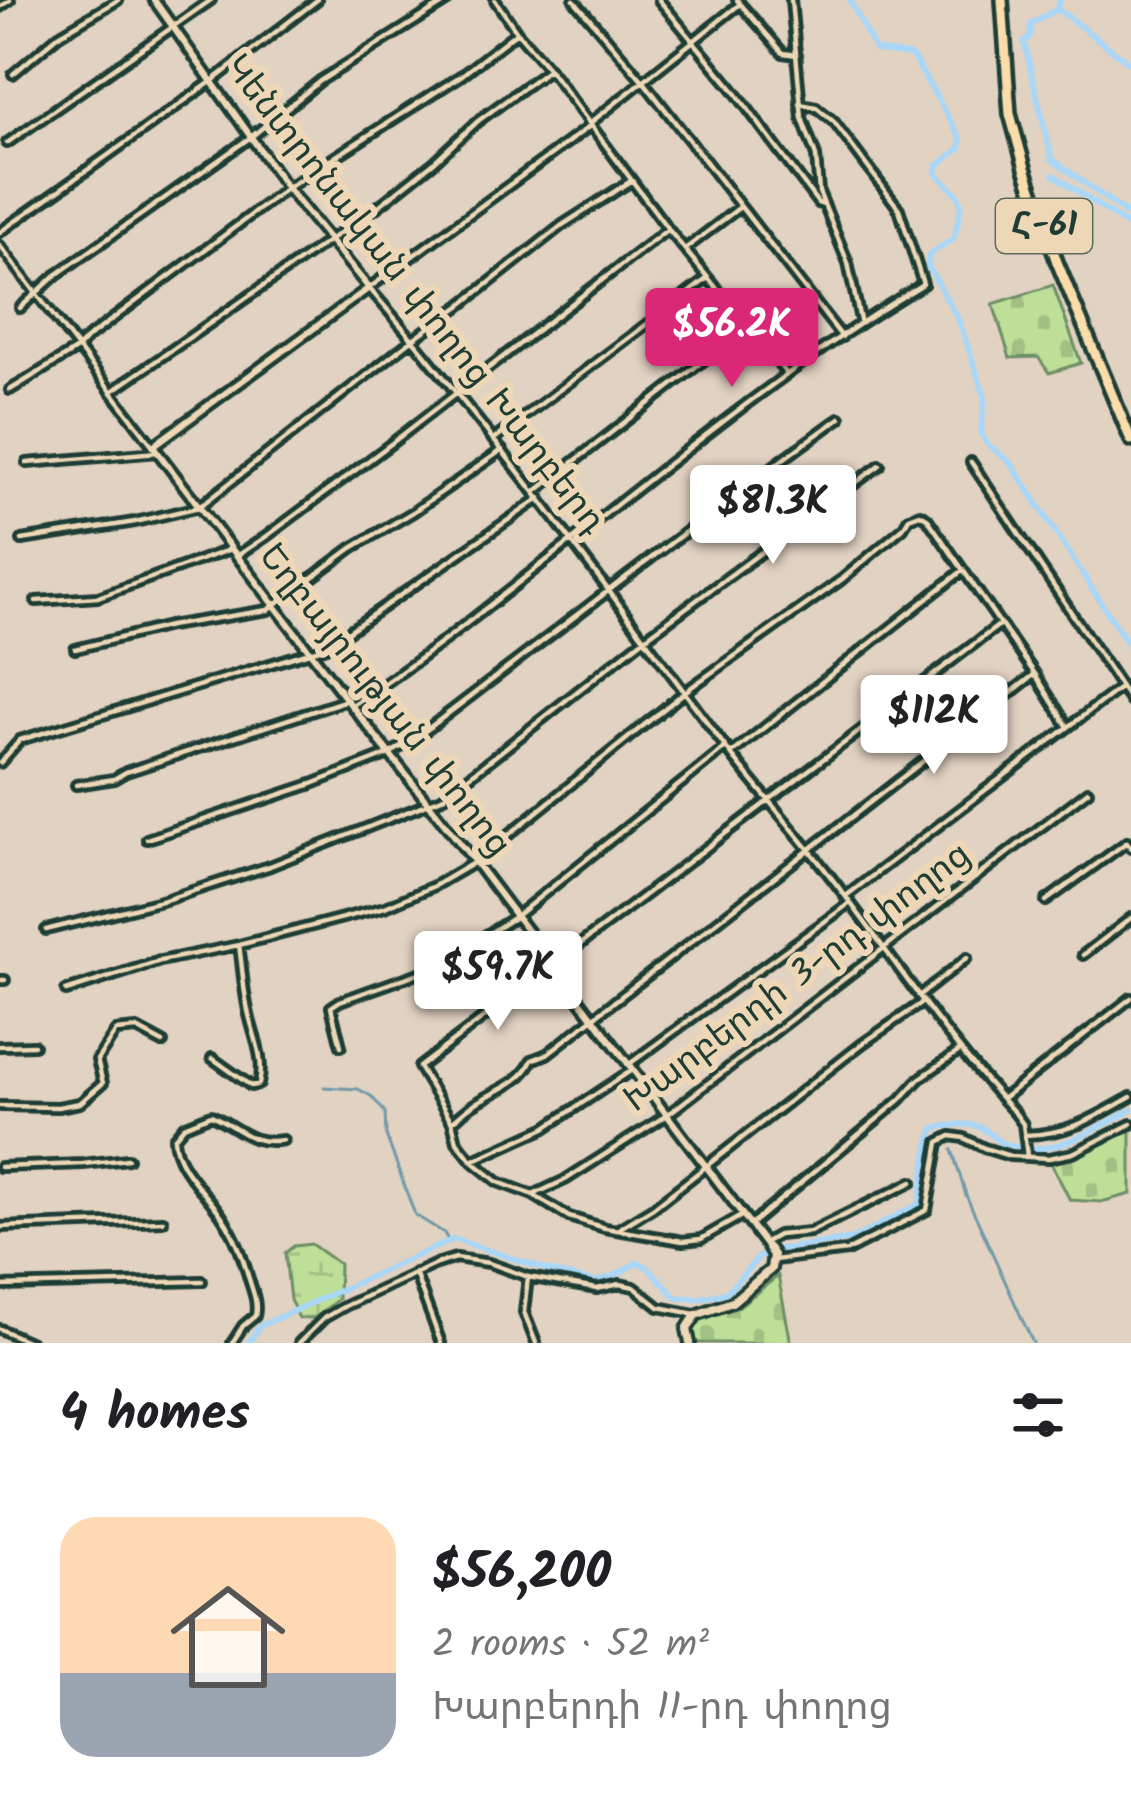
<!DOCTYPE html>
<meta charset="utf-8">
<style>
body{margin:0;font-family:Kalam,"Noto Sans Armenian",sans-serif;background:#f6f6f6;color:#202124;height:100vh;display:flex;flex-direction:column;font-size:45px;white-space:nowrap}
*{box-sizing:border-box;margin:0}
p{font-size:39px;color:#757577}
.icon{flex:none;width:66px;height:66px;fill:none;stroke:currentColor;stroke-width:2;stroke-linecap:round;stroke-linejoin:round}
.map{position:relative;height:1343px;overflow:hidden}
.side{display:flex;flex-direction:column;background:#fff;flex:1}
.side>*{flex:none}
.price{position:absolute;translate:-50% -102px;padding:0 27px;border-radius:12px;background:#fff;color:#222;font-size:39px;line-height:78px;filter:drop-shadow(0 3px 6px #0008)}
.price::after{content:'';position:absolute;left:50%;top:72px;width:36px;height:27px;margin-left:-18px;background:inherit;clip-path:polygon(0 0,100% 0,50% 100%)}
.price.active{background:#db2777;color:#fff}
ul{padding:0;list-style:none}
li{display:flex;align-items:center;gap:36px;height:300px;padding:0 60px}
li+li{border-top:3px solid #e0e0e0}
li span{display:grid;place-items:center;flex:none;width:336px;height:240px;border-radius:36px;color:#555}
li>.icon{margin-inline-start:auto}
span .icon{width:144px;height:144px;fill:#fffc;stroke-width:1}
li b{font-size:51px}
h2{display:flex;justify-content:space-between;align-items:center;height:144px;padding:0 60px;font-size:51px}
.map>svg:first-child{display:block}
</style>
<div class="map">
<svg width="1131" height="1343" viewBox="0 0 1131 1343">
<defs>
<pattern id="wetland-marsh" width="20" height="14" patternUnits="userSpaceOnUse" patternTransform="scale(3)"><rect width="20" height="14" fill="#bddf98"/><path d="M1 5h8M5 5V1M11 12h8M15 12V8" fill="none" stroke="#a2c084"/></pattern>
<pattern id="cemetery-stones" width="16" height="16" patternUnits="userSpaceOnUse" patternTransform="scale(3)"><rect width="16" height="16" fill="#bddf98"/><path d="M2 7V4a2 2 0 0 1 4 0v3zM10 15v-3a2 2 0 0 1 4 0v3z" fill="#a2c084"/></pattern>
</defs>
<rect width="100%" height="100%" fill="#e2d2c2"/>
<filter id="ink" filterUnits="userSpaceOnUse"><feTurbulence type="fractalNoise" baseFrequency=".00833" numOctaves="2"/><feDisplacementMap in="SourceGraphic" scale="24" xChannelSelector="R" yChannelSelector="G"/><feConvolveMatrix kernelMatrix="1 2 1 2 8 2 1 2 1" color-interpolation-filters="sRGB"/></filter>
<g filter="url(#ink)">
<!-- wetland -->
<path fill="url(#wetland-marsh)" stroke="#6e8e66" stroke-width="3" d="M311,1244L339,1264L338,1299L315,1318H299L290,1300L285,1253L294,1246Z"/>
<!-- cemetery -->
<path fill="url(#cemetery-stones)" stroke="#6e8e66" stroke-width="3" d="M1053,285L1081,363L1049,373L1038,357L1010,358L993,304Z
M1131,1125V1194L1101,1202L1070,1200L1050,1161Z
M778,1276L791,1343H687L690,1321L738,1307Z"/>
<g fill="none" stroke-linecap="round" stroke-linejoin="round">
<!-- stream -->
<path stroke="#7299a9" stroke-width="3" d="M324,1087L358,1089L371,1096L385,1112L386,1135L415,1215L444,1233L449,1242
M952,1150L966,1195L1033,1343"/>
<!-- canal -->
<path stroke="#aad7f7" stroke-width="6" d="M850,0L875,50L909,55L914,59L961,139L960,148L937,166L936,173L958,195L961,207L954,238L929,255L928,266L959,321L985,397L981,433L986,443L1011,463L1131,649
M1060,0L1057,9L1031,24L1030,36L1024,42L1052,159L1131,217
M1057,9L1131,64
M1054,175L1131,228
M248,1343L260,1326L454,1239L563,1275L595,1282L616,1275L638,1262L647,1267L677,1298H701L726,1293L759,1257L774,1250L853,1239L919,1204C924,1181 926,1148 934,1128C947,1126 969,1121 982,1128C991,1133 995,1141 1005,1144C1053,1159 1090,1131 1131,1110"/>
<!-- minor casing -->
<g stroke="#1f3d34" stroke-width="14">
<path id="minor" d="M495,0L517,32L549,69L668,229L786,373
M574,0L644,82L842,337
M659,0L733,89L818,203L824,205
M737,0L783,53L797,55
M791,0L802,118L816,156L819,192L848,263L860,320
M740,4L594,120L590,126L369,288C496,435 610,593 727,749C760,792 797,833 830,876C892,956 946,1040 1015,1113L1023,1124L1027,1156
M0,7L10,0
M13,74L59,35L118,0
M7,143L211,0
M0,232L211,82L317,0
M0,246L153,446
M685,249L740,207
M20,308L56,275L251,137L320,81L449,0
M10,390L77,349L86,339L287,188L462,75L517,32
M111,392L380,205L433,163L478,121L549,69
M493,440L708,278
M971,462L1131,702
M27,463L158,452
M535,492L748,326
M22,540L135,522L199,507L413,339L460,306L561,226L631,181
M237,556L267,536L392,443L668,229
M36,601L98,597L231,549
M75,649L169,626L268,610L352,548L413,512L502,450
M354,704C418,663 478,615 538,567C663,469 786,366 923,284L899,209L834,122L816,107L800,104
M731,754L962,571
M0,763L20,740L326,647L540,498
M76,785L114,779L126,772L347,700
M147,839L312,784L389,754L416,738C557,631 696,521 840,418
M846,896L1121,687
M1046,901L1127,842L1131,848
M46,930L165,900L270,866L442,798L645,638L880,465
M1083,955L1131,918
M0,980H5
M66,991L160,961L239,945L385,907L434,886L475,862L686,691L841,580L903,528L909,518L920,514L927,518L1035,674L1068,727
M919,996L967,958
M0,1046L34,1045
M341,1046L331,1007L340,1001L436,967L515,917L726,747
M212,1058L251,1086L259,1084C266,1056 251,1032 247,1005C243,985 242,965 239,945
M628,1065L850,903
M1002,1099L1131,998
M0,1106L58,1107L80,1103L103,1083L97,1060L116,1031L137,1029L163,1043
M452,1122C460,1115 467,1108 476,1103C496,1090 522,1083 532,1060L547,1054L1035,674
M1025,1135C1069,1134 1094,1118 1131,1097
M472,1161L545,1128L632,1070
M0,1167L83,1164L128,1159
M533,1195L565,1180L667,1115L1088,791
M743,1215L701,1239L683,1241L605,1228L569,1217L533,1195L498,1182L472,1161L457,1142L452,1122L419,1067L999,625
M750,1225L900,1100L919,1079L958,1052
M0,1227L163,1221
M620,1228L653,1208L862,1044L923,1002
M764,1243L778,1235L810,1232L912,1182
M774,1260L847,1251L927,1210L939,1142L951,1136L964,1138L984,1148L1010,1156L1049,1158L1073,1153L1131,1124
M415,1273L441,1343
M528,1277L524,1312L536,1343
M0,1286L202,1281
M0,1329L31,1343
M232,1343L243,1326L255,1316C258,1303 253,1292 249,1279C243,1257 236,1237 223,1218C208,1194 175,1168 174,1138L184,1126L211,1115C239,1127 250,1146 283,1140
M299,1343L324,1318L345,1306L436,1264L456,1258L489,1263L528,1277L597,1289L620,1284L634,1287L659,1307L695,1314"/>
</g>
<!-- tertiary casing -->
<g stroke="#1f3d34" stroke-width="15">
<path id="tertiary" d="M154,0L287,188L369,288L153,446L347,700L475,862L768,1248"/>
</g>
<!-- secondary casing -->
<g stroke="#1f3d34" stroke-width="16">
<path id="secondary" d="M690,1343L687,1329L696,1315L732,1302L771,1269L773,1255L768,1248"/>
</g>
<!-- primary casing -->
<g stroke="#1f3d34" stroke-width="18">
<path id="primary" d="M1002,0L1010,114L1025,168L1057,262L1131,440"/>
</g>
<!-- minor -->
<use href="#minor" stroke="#edd7b6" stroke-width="4.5"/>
<!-- tertiary -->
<use href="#tertiary" stroke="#edd7b6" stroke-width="6"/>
<!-- secondary -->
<use href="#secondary" stroke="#edd7b6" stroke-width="8"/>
<!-- primary -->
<use href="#primary" stroke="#fbddab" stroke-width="9"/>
</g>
</g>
<g text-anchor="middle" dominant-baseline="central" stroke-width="12" stroke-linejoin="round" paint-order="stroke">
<!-- shield labels -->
<rect fill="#edd7b6" stroke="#5d6b5b" stroke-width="3" x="996" y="199" width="96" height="54" rx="9"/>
<g font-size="33" font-weight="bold" fill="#1f3d34">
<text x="1044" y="226">Հ-61</text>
</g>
<!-- street labels -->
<g font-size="36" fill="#1f3d34" stroke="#edd7b6">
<text transform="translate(414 295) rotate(52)">Կենտրոնական փողոց Խարբերդ</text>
<text transform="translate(384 701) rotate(52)">Եղբայրության փողոց</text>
<text transform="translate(798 978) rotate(-37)">Խարբերդի 3-րդ փողոց</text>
</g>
</g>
</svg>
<b class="price active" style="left:732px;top:390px">$56.2K</b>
<b class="price" style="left:773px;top:567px">$81.3K</b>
<b class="price" style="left:934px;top:777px">$112K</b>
<b class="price" style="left:498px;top:1033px">$59.7K</b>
</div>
<section class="side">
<h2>4 homes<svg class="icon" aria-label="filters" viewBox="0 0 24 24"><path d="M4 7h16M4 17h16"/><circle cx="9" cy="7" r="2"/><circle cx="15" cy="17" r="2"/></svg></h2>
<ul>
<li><span style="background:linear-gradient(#ffd9b3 65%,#9aa5b1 0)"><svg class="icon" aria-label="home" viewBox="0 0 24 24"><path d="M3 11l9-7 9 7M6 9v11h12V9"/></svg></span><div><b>$56,200</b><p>2 rooms · 52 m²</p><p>Խարբերդի 11-րդ փողոց</p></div></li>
</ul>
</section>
